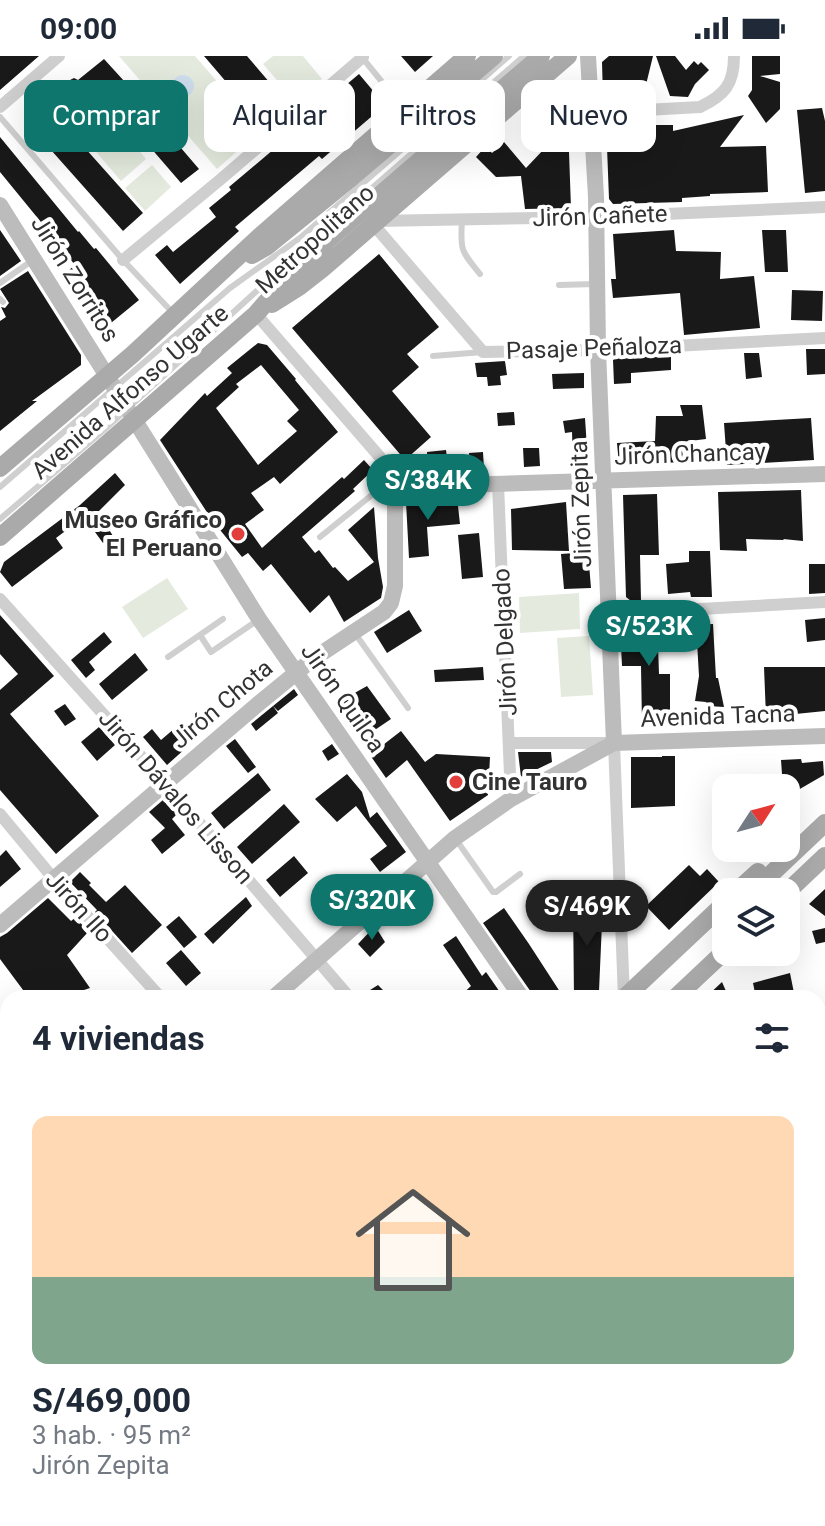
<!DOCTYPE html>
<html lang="es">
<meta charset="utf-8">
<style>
body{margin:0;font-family:Roboto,sans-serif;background:#f6f6f7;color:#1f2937;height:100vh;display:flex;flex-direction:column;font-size:30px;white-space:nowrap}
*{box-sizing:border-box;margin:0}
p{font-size:26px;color:#747a83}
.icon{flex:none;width:44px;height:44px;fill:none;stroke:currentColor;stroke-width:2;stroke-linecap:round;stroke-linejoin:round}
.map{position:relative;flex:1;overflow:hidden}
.drawer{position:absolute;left:0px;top:934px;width:826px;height:536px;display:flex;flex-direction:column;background:#fff;border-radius:24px 24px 0 0;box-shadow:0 8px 32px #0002}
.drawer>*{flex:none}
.banner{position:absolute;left:24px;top:24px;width:778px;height:72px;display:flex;gap:16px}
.needle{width:52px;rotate:54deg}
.controls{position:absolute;left:712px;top:718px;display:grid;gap:16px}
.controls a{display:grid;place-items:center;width:88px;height:88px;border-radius:16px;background:#fff;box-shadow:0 8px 32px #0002;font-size:40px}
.price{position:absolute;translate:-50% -68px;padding:0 18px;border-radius:28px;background:#0f766e;color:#fff;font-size:26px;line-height:52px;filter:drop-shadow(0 2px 4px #0008)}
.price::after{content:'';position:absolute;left:50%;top:48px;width:24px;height:18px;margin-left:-12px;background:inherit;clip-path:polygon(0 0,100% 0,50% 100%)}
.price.on{background:#222;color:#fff}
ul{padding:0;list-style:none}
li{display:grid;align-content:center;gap:16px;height:424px;padding:0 32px}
li span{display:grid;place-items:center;height:248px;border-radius:16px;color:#555}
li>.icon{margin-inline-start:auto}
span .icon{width:144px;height:144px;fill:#fffc;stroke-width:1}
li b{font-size:34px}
h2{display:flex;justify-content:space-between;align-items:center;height:96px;padding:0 32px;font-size:34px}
.pill{padding:0 28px;border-radius:16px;background:#fff;box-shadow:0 8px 32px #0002;font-size:28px;line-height:72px}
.pill.on{background:#0f766e;color:#fff}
.status{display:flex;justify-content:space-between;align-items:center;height:56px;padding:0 40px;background:#fff;direction:ltr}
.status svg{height:22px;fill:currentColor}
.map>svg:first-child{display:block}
</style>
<div class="status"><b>09:00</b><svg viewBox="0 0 49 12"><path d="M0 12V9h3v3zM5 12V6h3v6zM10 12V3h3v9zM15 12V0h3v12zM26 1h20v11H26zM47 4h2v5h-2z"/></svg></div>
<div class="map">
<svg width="825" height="1470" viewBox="0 0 825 1470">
<rect width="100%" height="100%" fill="#fff"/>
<!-- green -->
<path fill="#e4ebde" d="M119,0H195L260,75L217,113Z
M273,0H303L322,23L295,45L263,8Z
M112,62L146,103L121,125L86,84Z
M152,109L171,131L145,155L125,132Z
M167,522L188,553L143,582L122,551Z
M579,537L580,573L520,577L519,541Z
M589,580L593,639L561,641L557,582Z
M245,1462H374L365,1470H245Z"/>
<!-- water -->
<path fill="#cfdeed" d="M172 30a11 11 0 1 1 22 0a11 11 0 1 1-22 0Z"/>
<!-- building -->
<path fill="#191919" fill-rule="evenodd" d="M0,0H39L0,34Z
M204,0H247L282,41L257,62Z
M401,0H433L415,16Z
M609,0H653L643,41L603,42L602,6Z
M656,0H675L686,14L694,5L698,9L701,6L709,14L695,28L688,41L670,40Z
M752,0H780V18L760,20L780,26V53L766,67L748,40L752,34Z
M104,3L145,48L149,45L162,60L157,64L199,113L181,127L106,40L68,73L143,157L123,175L27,67L59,40L60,34L64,27L74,22L78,24Z
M359,18L385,49L322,103L319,100L235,171L239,175L180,228L155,199L167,189L173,196L216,161L209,152L231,134L229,131L287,82L286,80L300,68L304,73L308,69L313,76L350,45L340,34Z
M566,24L573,27L570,68H568L571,152L525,153L521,120L496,121L476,101L486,90L492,97L504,86L526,112L545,92V82L525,57Z
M822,52L825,65V135L805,137L797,54Z
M744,59L720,91L766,90L768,136L710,138V140L682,142V146L613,148L609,143L606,65L650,63V69H673V75Z
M0,81L78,176L79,175L94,193L96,192L139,244L111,267L68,215L75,209L57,187L49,190L43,184L41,176L45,171L0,116Z
M0,174L21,205L0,220Z
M674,174L676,195L721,196L720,223L754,220L760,272L684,279L680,237L613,242L611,223H616L613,178Z
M762,174H786L788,216H765Z
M379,198L439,271L407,298L419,311L392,335L431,381L405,404L292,272Z
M28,215L81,299V309L32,345H37L0,375V265L6,261L1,251L5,252L9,247L0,233Z
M792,234L823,235L822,265L791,264Z
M258,287L267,289L296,323L295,324L338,376L280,428L274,421L251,437L264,454L245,468L262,492L342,421L344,423L364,404L373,414L353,433L355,435L302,481L315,497L319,494L333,512L335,511L348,525L374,506L348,474L374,451L378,502L383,531L381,542L344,566L329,539L310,557L271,508L263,515L248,497L242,501L212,464L160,384L205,337L207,340L232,317L227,312ZM261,309L299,354L287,365L297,375L258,409L216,352L239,331L236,328Z
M806,293H825V318L807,319Z
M744,297H759L762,321L746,323Z
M660,300H671V314L631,317V327L614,328L613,304L615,302Z
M505,305L507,319L500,320L501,329L488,330L487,321H477L475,307Z
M584,317V332L553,333L552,318Z
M680,349H702L706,383L682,386L683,406L619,409L617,387L655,385L656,360H683Z
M514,356L515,369L498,370L497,357Z
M585,362L588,407L573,408L572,376L565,377L563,365Z
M811,362L814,404L727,409L724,367Z
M523,392H539L540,410L524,411Z
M446,394L448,410L428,412L427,396Z
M483,396L484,413H470L469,397Z
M115,417L125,429L98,456L113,480L103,487L84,461L56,482L63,492L12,531L0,516L4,506L80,449Z
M801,434L803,485L783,483L784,484L746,483L747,495L720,494L718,436Z
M657,438L659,499H640L641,544L631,545L626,541L623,439Z
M449,443L458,450L460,468L427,471L429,500L409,502L406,446Z
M566,446L569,495L512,494L511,453Z
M479,477L483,521L462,523L458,479Z
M689,495H710L712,541H691L690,536L668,538L666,508L689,506Z
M588,496L591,532L564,533L561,498Z
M809,508H825V537L809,538Z
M409,554L422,575L387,597L374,576Z
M0,559L54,620L10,658L99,760L56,798L0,734V634L18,618L0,598Z
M825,562V584L807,586L805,564Z
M669,568L670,587L667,590H658L659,618H670V669L642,668L641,610H622L620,569Z
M713,568L716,622H718L724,651L708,650L706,646L695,645L699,620L696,569Z
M104,576L112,586L89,606L95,614L86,622L71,604Z
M135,597L148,614L112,644L99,628Z
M483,611L484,624L435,626L434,614Z
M764,611H825V655L766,661Z
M367,630L391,663L360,684L335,648Z
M294,633L298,639L278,655L273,650Z
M65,648L76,663L65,670L54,655Z
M273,650L278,657L256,675L251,668Z
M182,666L196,683L167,709L143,681L152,673L161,684Z
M99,671L115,689L97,705L81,686Z
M401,675L425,706L436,698L490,701L488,739L450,765L407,704L386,722L370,699Z
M235,683L256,711L248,717L226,690Z
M332,688L339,698L328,705L322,695Z
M518,696H551L552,706L521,721Z
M662,700H675V750L631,752V701H662Z
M801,703L802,707L823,705L824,719L786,741V732H783L781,704Z
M258,717L271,734L224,773L211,757Z
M347,718L362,736L370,762L377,756L406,796L380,816L370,803L387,790L356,750L337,766L315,743Z
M163,744L177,758L172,763L185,779L162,798L151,784L165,772L149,756Z
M284,748L300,766L252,808L237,791Z
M6,794L21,813L0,831V800Z
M294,800L308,817L280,841L266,824Z
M689,809L700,820L707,813L719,826L669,874L646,850Z
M80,816L91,827L89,829L106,846L125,829L162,869L132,897L95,856L97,854L70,826Z
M825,833V860L809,848Z
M246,841L252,850L213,888L204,878Z
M48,842L71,865L75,862L89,875L67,899L90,932L60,942H29L0,903V881L7,877Z
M603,844L599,935L596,942H574L573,845Z
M504,852L529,888L564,942H533L531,936L483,867Z
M179,860L197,881L184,892L166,871Z
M375,870L385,886L370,901L358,888Z
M825,872V886L816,888L812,875Z
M456,880L482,920L486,916L504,942H458L471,930L443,889Z
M181,894L201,917L186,930L166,907Z
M790,917L795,942H756L753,927Z
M722,926L729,942H705Z
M378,929L391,942H359V941Z"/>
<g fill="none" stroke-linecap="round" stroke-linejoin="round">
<!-- lane -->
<path stroke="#cfcfcf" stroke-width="6" d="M361,0L404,53
M0,61L123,204L172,256
M462,164C460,194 461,195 480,218
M0,227L33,204
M559,229L596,228
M0,243L3,246
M433,300L483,296
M0,431L230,232L300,182L509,0
M0,463L105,373L326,172L524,0
M320,481L373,438L391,432
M354,576L408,652
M200,579L211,596L258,564
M168,601L223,563
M457,785L493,836H496L520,818
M511,1462V1470"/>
<!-- street -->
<path stroke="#cfcfcf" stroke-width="12" d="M0,51L59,0
M591,57L700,51C725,39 734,28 734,0
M376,165L596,161L825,151
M373,168L483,296L598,294L825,282
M123,204L221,123L363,1
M256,258L385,407L392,419L395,431
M498,428L511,743
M0,543L165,727L350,942
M609,558L825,546
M509,687H614L624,942
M0,758L53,822L161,942
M818,1173H825
M248,1462V1470
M806,1462L810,1470
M374,1470L380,1462"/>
<!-- secondary -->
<path stroke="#bcbcbc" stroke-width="16" d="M588,0L596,141L598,294L614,687
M0,149L259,563L522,942
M0,869L258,648L313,603L384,556L391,547L395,530V431L825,418
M273,942L455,782L511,743L614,687L825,680
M818,975L825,973
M0,1184L8,1177
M0,1465L4,1470"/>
<!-- primary -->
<path stroke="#aaa" stroke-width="18" d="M252,199L266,191L351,122L494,0
M272,248L299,231L322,213L568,0
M0,412L133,298L258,182L467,0
M0,481L256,258L289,220L329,183L541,0
M736,836L758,816
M752,836L825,767
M786,837L825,800
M624,942L726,846
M675,942L726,894
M48,1470L57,1462
M67,1470L76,1462
M108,1470L117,1462"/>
</g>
<!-- markers -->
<g fill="#e23e3c" stroke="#fff" stroke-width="3">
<circle cx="238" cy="478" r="8"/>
<circle cx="456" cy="726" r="8"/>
</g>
<g text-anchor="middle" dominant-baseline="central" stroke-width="8" stroke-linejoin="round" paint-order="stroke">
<!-- street labels -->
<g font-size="24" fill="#323232" stroke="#fff">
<text transform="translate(600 160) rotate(-2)">Jirón Cañete</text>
<text transform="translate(315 183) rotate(-42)">Metropolitano</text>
<text transform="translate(75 223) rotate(58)">Jirón Zorritos</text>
<text transform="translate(594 292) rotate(-2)">Pasaje Peñaloza</text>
<text transform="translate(130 336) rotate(-41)">Avenida Alfonso Ugarte</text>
<text transform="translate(690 398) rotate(-2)">Jirón Chancay</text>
<text transform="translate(581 448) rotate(-92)">Jirón Zepita</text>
<text transform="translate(505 586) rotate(-93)">Jirón Delgado</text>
<text transform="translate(343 642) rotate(55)">Jirón Quilca</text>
<text transform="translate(222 648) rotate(-40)">Jirón Chota</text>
<text transform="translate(718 660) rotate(-2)">Avenida Tacna</text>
<text transform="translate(176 741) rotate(49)">Jirón Dávalos Lisson</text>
<text transform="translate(79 851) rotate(48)">Jirón Ilo</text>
</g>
<!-- poi labels -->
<g font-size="24" font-weight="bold" fill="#323232" stroke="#fff" text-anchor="end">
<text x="222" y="464">Museo Gráfico<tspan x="222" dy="28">El Peruano</tspan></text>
<text x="472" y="726" text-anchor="start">Cine Tauro</text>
</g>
</g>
</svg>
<div class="controls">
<a><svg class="needle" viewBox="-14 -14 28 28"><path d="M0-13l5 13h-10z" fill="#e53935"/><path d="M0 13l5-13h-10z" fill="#747a83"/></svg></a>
<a><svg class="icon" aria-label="layers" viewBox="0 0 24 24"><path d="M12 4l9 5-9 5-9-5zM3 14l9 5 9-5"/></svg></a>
</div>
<b class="price" style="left:428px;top:466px">S/384K</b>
<b class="price" style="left:649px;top:612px">S/523K</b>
<b class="price" style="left:372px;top:886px">S/320K</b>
<b class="price on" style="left:587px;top:892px">S/469K</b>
<div class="banner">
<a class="pill on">Comprar</a>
<a class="pill">Alquilar</a>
<a class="pill">Filtros</a>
<a class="pill">Nuevo</a>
</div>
<section class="drawer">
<h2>4 viviendas<svg class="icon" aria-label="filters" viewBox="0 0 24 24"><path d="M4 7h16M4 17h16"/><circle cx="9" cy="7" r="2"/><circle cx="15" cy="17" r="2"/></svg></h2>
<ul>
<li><span style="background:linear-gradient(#ffd9b3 65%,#7fa58c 0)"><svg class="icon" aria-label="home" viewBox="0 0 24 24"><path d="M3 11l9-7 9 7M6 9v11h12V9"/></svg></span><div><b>S/469,000</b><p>3 hab. · 95 m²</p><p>Jirón Zepita</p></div></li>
</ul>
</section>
</div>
